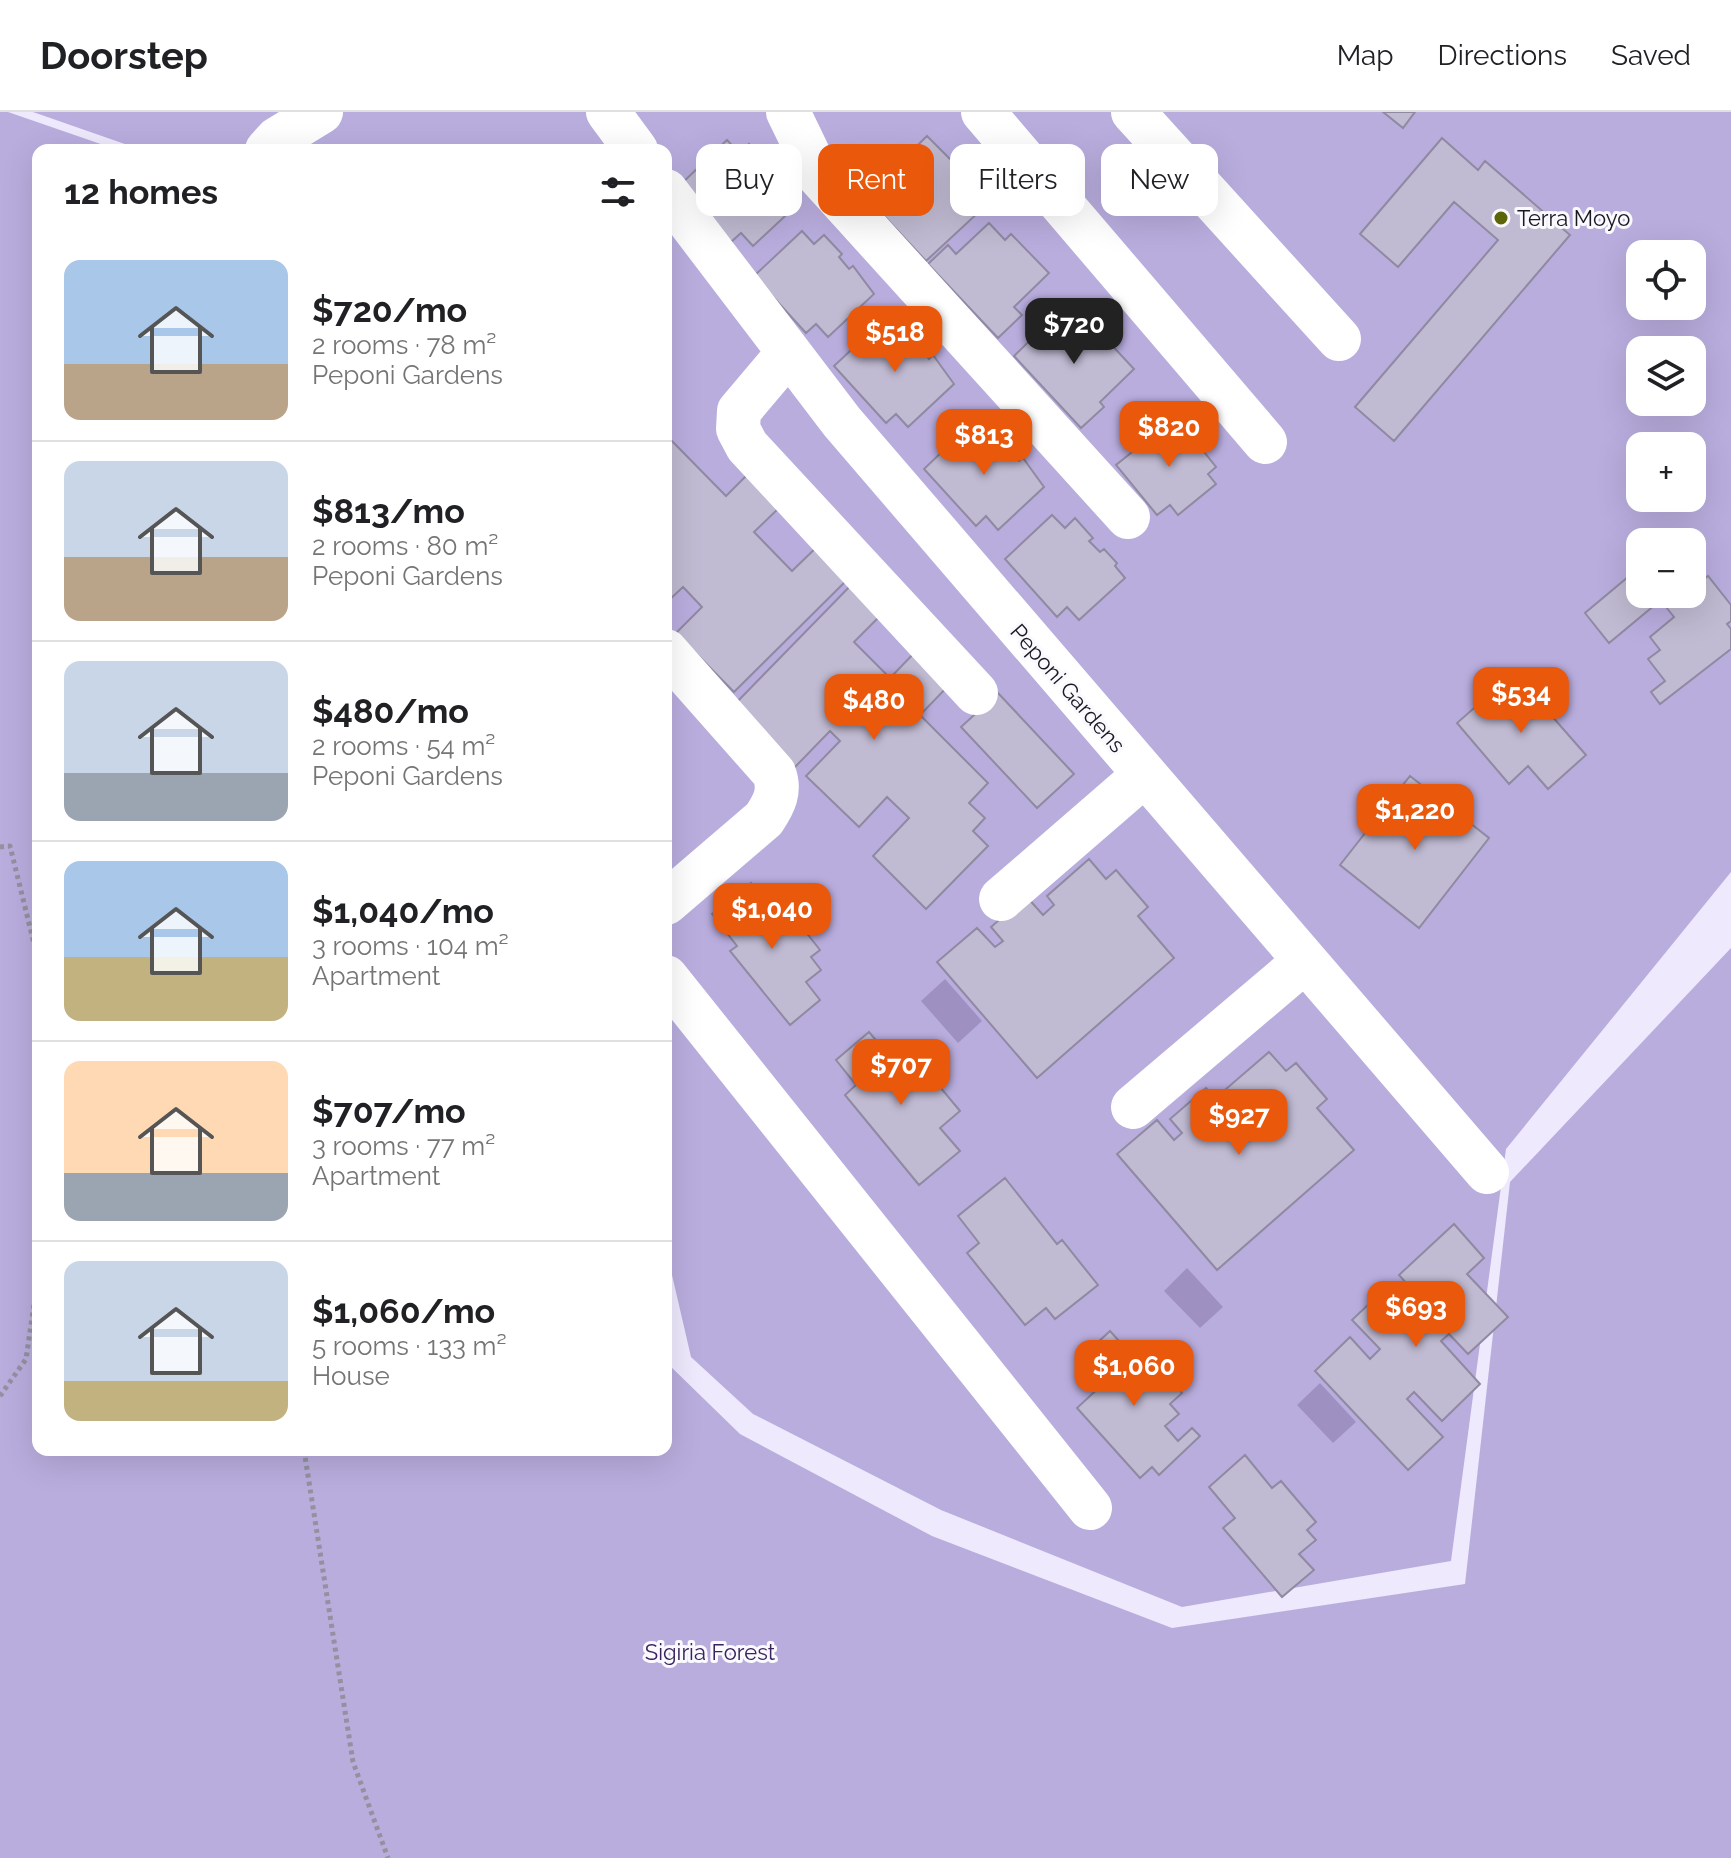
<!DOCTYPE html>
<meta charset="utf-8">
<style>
body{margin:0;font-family:Raleway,sans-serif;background:#f6f6f6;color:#202124;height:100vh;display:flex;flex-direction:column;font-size:30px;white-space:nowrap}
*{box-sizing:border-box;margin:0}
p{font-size:26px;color:#757577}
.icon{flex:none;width:44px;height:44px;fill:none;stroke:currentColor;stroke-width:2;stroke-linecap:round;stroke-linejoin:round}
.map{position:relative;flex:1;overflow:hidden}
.side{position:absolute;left:32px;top:32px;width:640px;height:1312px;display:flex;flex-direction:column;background:#fff;border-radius:16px;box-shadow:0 8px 32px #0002}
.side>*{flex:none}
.hud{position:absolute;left:696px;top:32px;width:760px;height:72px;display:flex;gap:16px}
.fabs{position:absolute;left:1626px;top:128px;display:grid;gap:16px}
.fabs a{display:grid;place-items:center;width:80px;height:80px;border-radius:16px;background:#fff;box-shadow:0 8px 32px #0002;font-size:40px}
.price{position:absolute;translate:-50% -68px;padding:0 18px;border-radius:16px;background:#ea580c;color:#fff;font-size:26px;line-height:52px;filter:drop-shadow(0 2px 4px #0008)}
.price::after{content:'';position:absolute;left:50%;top:48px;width:24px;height:18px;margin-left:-12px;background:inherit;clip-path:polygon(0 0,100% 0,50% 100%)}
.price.active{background:#222;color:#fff}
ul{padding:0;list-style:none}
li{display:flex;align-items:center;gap:24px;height:200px;padding:0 32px}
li+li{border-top:2px solid #e0e0e0}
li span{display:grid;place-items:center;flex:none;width:224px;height:160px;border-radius:16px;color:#555}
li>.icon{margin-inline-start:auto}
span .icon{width:96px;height:96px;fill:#fffc;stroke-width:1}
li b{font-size:34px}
h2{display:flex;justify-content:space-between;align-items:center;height:96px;padding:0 32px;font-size:34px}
.chip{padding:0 28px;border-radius:16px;background:#fff;box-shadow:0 8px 32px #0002;font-size:28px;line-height:72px}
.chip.active{background:#ea580c;color:#fff}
header{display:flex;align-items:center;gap:48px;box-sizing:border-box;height:112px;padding:0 40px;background:#fff;border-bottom:2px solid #e0e0e0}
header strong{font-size:38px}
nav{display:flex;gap:44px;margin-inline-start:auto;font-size:28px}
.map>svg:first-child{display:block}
</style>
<header>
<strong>Doorstep</strong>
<nav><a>Map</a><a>Directions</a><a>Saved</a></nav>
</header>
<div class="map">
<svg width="1731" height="1746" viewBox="0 0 1731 1746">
<rect width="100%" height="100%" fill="#eee9fd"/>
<!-- forest -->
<path fill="#b9adde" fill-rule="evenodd" d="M0,0H8L118,38H38V1338H666V1250L740,1322L932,1424L1172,1516L1465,1472L1510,1070L1731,836V1746H0Z
M33,0H1731V760L1506,1037L1451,1449L1182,1495L941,1398L753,1302L691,1245L666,1137V38H142ZM1640,142H1692V194H1640ZM1640,238H1692V290H1640ZM1640,334H1692V386H1640ZM1640,430H1692V482H1640Z"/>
<!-- water -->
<path fill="#9e91c2" d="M945,867L982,909L958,931L921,889Z
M1187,1156L1223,1195L1200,1216L1164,1179Z
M1320,1271L1356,1310L1333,1331L1297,1293Z"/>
<!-- building -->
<path fill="#c0bad2" stroke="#8f8aa1" stroke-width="2" d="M1383,0H1415L1403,16Z
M927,24L973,70L963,80L981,98L926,149L857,75L876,56L884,66Z
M1442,26L1478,58L1485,49L1570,123L1394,329L1355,295L1498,128L1454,90L1398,155L1360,122Z
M727,28L739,41L749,32L767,52L764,54L775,66L778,63L792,78L789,80L799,91L753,134L741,121L731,130L679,74Z
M989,111L1005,128L1011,122L1049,161L1014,195L1022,203L998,226L928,152L948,133L956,142Z
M802,119L814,132L824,123L842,142L839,145L849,157L853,154L874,182L828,225L816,212L806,221L754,164Z
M1064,195L1086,219L1093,213L1134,257L1100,290L1104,295L1081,316L1014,244Z
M882,209L894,222L904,213L922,232L919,235L929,247L933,243L954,272L908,315L896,302L886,311L834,254Z
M1176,305L1216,355L1208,362L1216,372L1178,403L1170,393L1157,403L1116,353Z
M971,312L984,325L994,315L1012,335L1008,338L1019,349L1023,346L1044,375L998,418L986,404L976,414L924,357Z
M666,323L726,384L751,359L783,392L754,420L792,459L823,429L854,461L734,580L676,521L702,495L683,475L666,491Z
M1052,403L1065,416L1075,406L1093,426L1089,429L1100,440L1104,437L1117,451L1115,454L1125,466L1079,508L1067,495L1057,505L1005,447Z
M1640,455V482H1668L1609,531L1585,501Z
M1695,464L1699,471L1708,464L1731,493V509L1727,512L1731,517V537L1660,592L1651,580L1665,569L1648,547L1660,538L1650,525L1674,505L1662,490L1672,482H1692V466Z
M858,466L888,496L854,530L890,566L920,535L954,568L920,603L988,671L969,691L985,706L973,719L988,734L926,797L873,744L909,706L887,685L859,715L806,664L840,629L830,619L794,656L732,595Z
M1514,561L1586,643L1548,677L1528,654L1509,672L1457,611Z
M998,581L1074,662L1037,696L961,615Z
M1410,664L1489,726L1419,816L1340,753Z
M1089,747L1106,767L1116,758L1148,795L1138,804L1174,846L1037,966L937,850L977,816L995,835L1003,829L991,815L1026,784L1043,803L1054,793L1047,784Z
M751,771L776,802L786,795L820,838L811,845L821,858L806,870L820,888L790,913L730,839L737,834L712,802Z
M869,920L897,953L903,947L918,964L926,958L960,999L940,1016L960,1039L919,1073L845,983L856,973L836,948Z
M1269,940L1286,959L1296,951L1327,987L1317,996L1354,1038L1217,1158L1117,1042L1157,1008L1174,1028L1182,1021L1170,1007L1206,976L1223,995L1234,985L1226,977Z
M1005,1066L1057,1132L1062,1128L1098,1173L1055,1207L1046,1196L1025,1213L967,1141L979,1131L958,1104Z
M1454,1112L1484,1146L1467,1162L1508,1205L1468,1242L1449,1222L1441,1229L1480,1272L1442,1309L1414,1280L1407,1287L1443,1325L1408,1358L1315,1259L1350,1225L1370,1247L1380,1237L1352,1208L1390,1172L1408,1192L1417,1183L1399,1163Z
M1110,1219L1137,1249L1145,1242L1182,1281L1170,1292L1179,1302L1165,1314L1178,1329L1192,1316L1200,1324L1159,1363L1152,1355L1140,1366L1077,1296L1104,1271L1081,1246Z
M1245,1343L1272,1376L1281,1369L1316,1410L1307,1418L1316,1428L1299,1442L1314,1458L1282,1485L1223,1416L1235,1406L1209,1375Z"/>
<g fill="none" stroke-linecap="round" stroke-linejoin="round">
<!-- path -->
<path stroke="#94909f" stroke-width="5" stroke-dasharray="4 4" stroke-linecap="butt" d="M0,735L10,734L38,848
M0,1284L26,1247L38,1165
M304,1338L353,1650L388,1746"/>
<!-- minor -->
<path stroke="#fff" stroke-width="44" d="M608,0L636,38
M788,0L819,64L1128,405
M983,0L1265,330
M1133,0L1339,227
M267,38L277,27L321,0
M666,79L842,310L1487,1060
M787,242L739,299L738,317L747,334L976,581
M666,539L774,661C781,679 774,692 764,707L666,791
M1001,787L1143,664
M666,865L1090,1396
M1133,995L1305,849"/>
</g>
<!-- markers -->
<circle fill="#5c6507" stroke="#faf9fe" stroke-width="3" cx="1501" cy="106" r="8"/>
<g text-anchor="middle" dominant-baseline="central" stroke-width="6" stroke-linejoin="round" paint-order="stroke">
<!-- poi labels -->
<g font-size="22" fill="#1a1821" stroke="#faf9fe" text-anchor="start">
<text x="1517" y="106">Terra Moyo</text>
</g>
<!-- street labels -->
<g font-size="22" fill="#1a1821" stroke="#faf9fe">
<text transform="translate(1068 576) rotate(49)">Peponi Gardens</text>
</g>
<!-- park labels -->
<g font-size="22" fill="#38235e" stroke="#faf9fe">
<text x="710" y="1540">Sigiria Forest</text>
</g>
</g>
</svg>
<div class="fabs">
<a><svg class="icon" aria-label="locate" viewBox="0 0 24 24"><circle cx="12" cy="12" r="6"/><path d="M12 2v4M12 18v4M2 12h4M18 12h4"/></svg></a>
<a><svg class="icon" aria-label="layers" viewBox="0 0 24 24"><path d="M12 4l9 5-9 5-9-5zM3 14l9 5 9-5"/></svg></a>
<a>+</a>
<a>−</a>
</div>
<b class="price active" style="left:1074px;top:254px">$720</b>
<b class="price" style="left:895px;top:262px">$518</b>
<b class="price" style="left:1169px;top:357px">$820</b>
<b class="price" style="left:984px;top:365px">$813</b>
<b class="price" style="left:1521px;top:623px">$534</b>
<b class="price" style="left:874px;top:630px">$480</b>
<b class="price" style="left:1415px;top:740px">$1,220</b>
<b class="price" style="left:772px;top:839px">$1,040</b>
<b class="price" style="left:901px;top:995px">$707</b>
<b class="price" style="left:1239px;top:1045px">$927</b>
<b class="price" style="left:1416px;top:1237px">$693</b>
<b class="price" style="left:1134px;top:1296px">$1,060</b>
<div class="hud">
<a class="chip">Buy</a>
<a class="chip active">Rent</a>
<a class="chip">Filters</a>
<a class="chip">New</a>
</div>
<section class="side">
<h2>12 homes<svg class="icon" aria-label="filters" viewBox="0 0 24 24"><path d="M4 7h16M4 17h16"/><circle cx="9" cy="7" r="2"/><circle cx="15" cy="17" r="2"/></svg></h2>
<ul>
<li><span style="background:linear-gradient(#a9c7e8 65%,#b9a48a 0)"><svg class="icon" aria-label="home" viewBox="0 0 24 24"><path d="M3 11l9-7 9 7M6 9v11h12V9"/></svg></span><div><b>$720/mo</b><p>2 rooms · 78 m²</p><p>Peponi Gardens</p></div></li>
<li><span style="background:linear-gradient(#c9d6e8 60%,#b9a48a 0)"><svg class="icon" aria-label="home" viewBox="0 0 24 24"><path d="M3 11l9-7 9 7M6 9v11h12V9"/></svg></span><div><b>$813/mo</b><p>2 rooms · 80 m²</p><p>Peponi Gardens</p></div></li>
<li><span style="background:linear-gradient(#c9d6e8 70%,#9aa5b1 0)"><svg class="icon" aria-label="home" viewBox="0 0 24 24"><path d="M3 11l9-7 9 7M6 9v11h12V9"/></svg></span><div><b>$480/mo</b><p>2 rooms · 54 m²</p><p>Peponi Gardens</p></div></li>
<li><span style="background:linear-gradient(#a9c7e8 60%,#c2b280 0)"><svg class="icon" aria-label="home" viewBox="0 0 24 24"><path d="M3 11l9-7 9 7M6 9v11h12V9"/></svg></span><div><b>$1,040/mo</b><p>3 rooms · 104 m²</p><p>Apartment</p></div></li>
<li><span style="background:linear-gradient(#ffd9b3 70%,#9aa5b1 0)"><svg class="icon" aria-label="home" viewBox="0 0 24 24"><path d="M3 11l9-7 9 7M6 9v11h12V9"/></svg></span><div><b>$707/mo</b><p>3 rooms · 77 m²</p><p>Apartment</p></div></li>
<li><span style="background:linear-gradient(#c9d6e8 75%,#c2b280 0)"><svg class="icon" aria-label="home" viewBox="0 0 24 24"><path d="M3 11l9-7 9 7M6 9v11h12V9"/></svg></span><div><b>$1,060/mo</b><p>5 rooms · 133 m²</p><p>House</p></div></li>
</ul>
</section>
</div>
